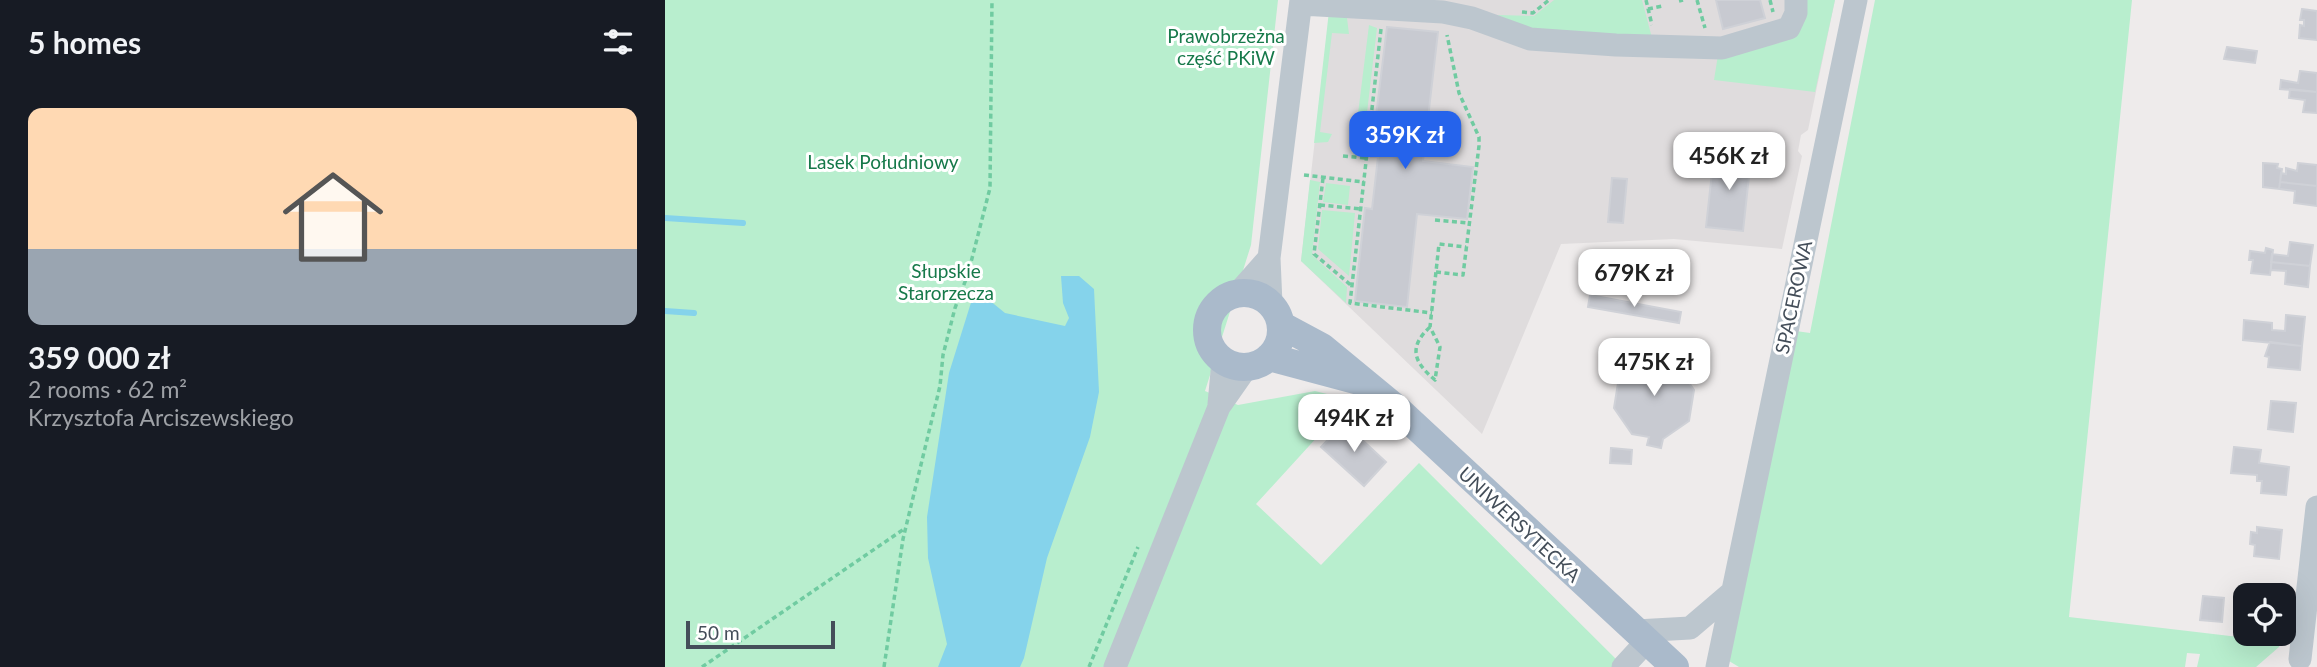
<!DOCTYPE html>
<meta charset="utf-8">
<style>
body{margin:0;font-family:Lato,sans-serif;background:#20242c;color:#f1f3f6;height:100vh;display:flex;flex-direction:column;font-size:26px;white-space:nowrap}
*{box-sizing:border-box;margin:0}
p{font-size:23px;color:#9ea1a6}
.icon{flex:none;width:38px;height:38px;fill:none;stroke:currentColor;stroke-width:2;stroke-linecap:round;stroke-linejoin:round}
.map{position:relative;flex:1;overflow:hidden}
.sheet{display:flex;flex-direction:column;background:#171b24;width:665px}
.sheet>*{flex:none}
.buttons{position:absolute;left:1568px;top:583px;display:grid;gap:14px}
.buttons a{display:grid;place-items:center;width:63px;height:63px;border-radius:14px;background:#171b24;box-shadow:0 7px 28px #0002;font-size:35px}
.scale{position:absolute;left:21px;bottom:18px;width:149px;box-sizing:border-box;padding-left:7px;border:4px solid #444e59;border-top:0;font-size:19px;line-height:24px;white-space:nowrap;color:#444e59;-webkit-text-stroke:5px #fff;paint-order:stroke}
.price{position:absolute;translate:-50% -60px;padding:0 16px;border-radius:14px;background:#fff;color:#222;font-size:23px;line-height:46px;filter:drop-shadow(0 2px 4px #0008)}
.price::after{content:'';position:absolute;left:50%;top:42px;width:21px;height:16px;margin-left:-10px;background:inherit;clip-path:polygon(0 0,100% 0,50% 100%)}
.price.current{background:#2563eb;color:#fff}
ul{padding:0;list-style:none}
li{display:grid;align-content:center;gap:14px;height:371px;padding:0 28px}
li+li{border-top:2px solid #363941}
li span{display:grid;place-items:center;height:217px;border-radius:14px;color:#555}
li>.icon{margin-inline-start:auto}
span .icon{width:126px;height:126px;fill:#fffc;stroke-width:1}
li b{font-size:30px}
h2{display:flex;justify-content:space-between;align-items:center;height:84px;padding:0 28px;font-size:30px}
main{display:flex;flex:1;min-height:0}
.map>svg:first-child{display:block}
</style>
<main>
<section class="sheet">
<h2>5 homes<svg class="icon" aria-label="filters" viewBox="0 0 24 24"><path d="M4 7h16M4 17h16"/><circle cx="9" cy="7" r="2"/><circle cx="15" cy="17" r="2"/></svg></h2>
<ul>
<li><span style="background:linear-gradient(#ffd9b3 65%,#9aa5b1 0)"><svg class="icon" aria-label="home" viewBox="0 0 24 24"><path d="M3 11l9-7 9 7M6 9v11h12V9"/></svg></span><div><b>359 000 zł</b><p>2 rooms · 62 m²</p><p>Krzysztofa Arciszewskiego</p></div></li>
</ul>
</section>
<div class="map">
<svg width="1652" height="667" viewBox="0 0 1652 667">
<rect width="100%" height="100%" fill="#eeebeb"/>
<!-- education -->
<path fill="#dfdcdd" d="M666,0H1170L1143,130L1136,135L1133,151L1137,156L1117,249L1009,239L896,244L817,434L636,261Z"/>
<!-- green -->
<path fill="#b8eece" d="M0,0H613L586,245L540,391L573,405L650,391L686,400L591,504L656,565L754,463L959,667H0Z
M889,0H977L987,38L880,34L832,15L869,16Z
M1139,0H1170L1150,92L1049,80L1053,55L1114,43Z
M1210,0H1467L1404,617L1616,642L1614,647L1591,667H1532L1535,654L1522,653L1520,667H1074L1064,661L1131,331L1145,333Z
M664,11L682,18L684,34L667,33L655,132L667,134L663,142L649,143Z
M704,25L712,28L697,155L688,154Z
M645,180L655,182L647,255L682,287L681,303L636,261Z
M661,183L685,186L683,205L658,202Z
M657,210L690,213L684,276L653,249Z"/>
<!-- water -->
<path fill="#85d3eb" d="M396,276H414L429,289L434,392L425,437L382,558L359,658L355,667H273L282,644L263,558L262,517L284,373L309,293L313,291L340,313L400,326L404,318L398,303Z"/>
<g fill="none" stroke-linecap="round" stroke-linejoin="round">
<!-- stream -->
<path stroke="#85d3eb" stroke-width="6" d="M0,218L78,223
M0,311L29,313"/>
</g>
<!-- building -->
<path fill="#c8cad1" stroke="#cfd1d7" stroke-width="2" d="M1051,0H1095L1100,18L1058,29Z
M1637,9L1652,11V40L1634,38L1635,25L1639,26V20H1635Z
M722,27L773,32L758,161L808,167L802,219L752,214L742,307L690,301L700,208L707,209L713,157H706Z
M1562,47L1592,51L1590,63L1559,59Z
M1635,71L1652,73V92L1615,89L1616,80L1633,83Z
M1625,89L1652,92V113L1638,112L1640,100L1624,98Z
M1049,154L1086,158L1078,231L1041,227Z
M1598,163L1613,164L1612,168L1617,169L1614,189L1598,187Z
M1633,163L1652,165V186L1615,182L1616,173L1621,174V168L1632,171Z
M947,178L962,179L958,223L943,222Z
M1615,182L1652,186V206L1629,203L1630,191L1614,189Z
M1625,242L1648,245L1645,266L1606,262L1607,254L1623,256Z
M1601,248L1608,250L1605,275L1586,273L1588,260H1584L1585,251L1600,253Z
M1606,262L1645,266L1643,287L1620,284L1621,271L1606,270Z
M925,295L1016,312L1014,323L923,307Z
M1621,315L1640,317L1637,346L1578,340L1579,320L1607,323V330L1620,331Z
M1605,342L1637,346L1635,370L1603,367L1604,357L1600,356Z
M981,350L994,353L993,361L1011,364L1029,390L1024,421L998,439L996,448L982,445L984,437L967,434L949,408L954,377L968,366L964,361L974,353L979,358Z
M1606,401L1631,403L1628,432L1603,429Z
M679,423L721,462L699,486L656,447Z
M1569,447L1596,450L1594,463L1624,467L1621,495L1596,493L1597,481H1592V475L1566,473Z
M946,448L967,450L966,464L945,463Z
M1592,527L1617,530L1614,559L1589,556L1590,545L1585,544L1586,532L1592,533Z
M1589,587L1609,588L1610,595H1583V590H1588Z
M1538,596L1559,598L1557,622L1535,620Z"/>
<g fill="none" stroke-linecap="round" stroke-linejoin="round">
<!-- path -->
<path stroke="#70cba1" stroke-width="3.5" stroke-dasharray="5 3.5" stroke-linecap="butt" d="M981,0L987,25
M1032,0L1040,28
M1105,0L1108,12
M1014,1L1018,0
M983,9L997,6
M857,12L868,13L884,0
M716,29L685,303L767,313
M678,156L701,158
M639,175L699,182
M658,178L649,254L687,286
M655,205L696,209
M770,220L804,223
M771,272L798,275L814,146V137L794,93L782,35
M765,327C742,348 750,363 770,380L775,347L765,327L774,244L801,247
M37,667L239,529
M219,667L238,539L275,386L278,355L290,308L303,274L325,188L327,0
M424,667L473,547"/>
<!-- minor -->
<path stroke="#bcc6ce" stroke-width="23" d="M636,4L778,12L807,18L865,39L951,45L1057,48L1124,28L1131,13V0
M573,293L604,258
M606,304L604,258L636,0
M554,404L558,361
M971,631L1025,628L1066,593
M1635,659L1652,507
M450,667L554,407L582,367
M958,667L982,641
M1052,667L1191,0"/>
<!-- major -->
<path stroke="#aabacb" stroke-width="28" d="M542 330a37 37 0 1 1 74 0a37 37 0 1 1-74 0Z
M616,325L657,347L731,408L1010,667
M604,357L690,380"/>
</g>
<g text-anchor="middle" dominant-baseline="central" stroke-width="6" stroke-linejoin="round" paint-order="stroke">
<!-- park labels -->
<g font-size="19" fill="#16794a" stroke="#fff">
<text x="561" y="35">Prawobrzeżna<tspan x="561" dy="22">część PKiW</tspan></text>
<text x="218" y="161">Lasek Południowy</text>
<text x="281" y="270">Słupskie<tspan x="281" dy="22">Starorzecza</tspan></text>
</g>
<!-- street labels -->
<g font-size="19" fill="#444e59" stroke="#fff">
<text transform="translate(1128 297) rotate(-78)">SPACEROWA</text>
<text transform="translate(855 524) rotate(43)">UNIWERSYTECKA</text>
</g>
</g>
</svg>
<div class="buttons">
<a><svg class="icon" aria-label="locate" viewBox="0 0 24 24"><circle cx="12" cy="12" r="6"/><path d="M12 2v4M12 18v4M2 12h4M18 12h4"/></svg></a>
</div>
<div class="scale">50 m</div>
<b class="price current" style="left:740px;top:171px">359K zł</b>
<b class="price" style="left:1064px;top:192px">456K zł</b>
<b class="price" style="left:969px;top:309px">679K zł</b>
<b class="price" style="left:989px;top:398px">475K zł</b>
<b class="price" style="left:689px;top:454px">494K zł</b>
</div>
</main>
